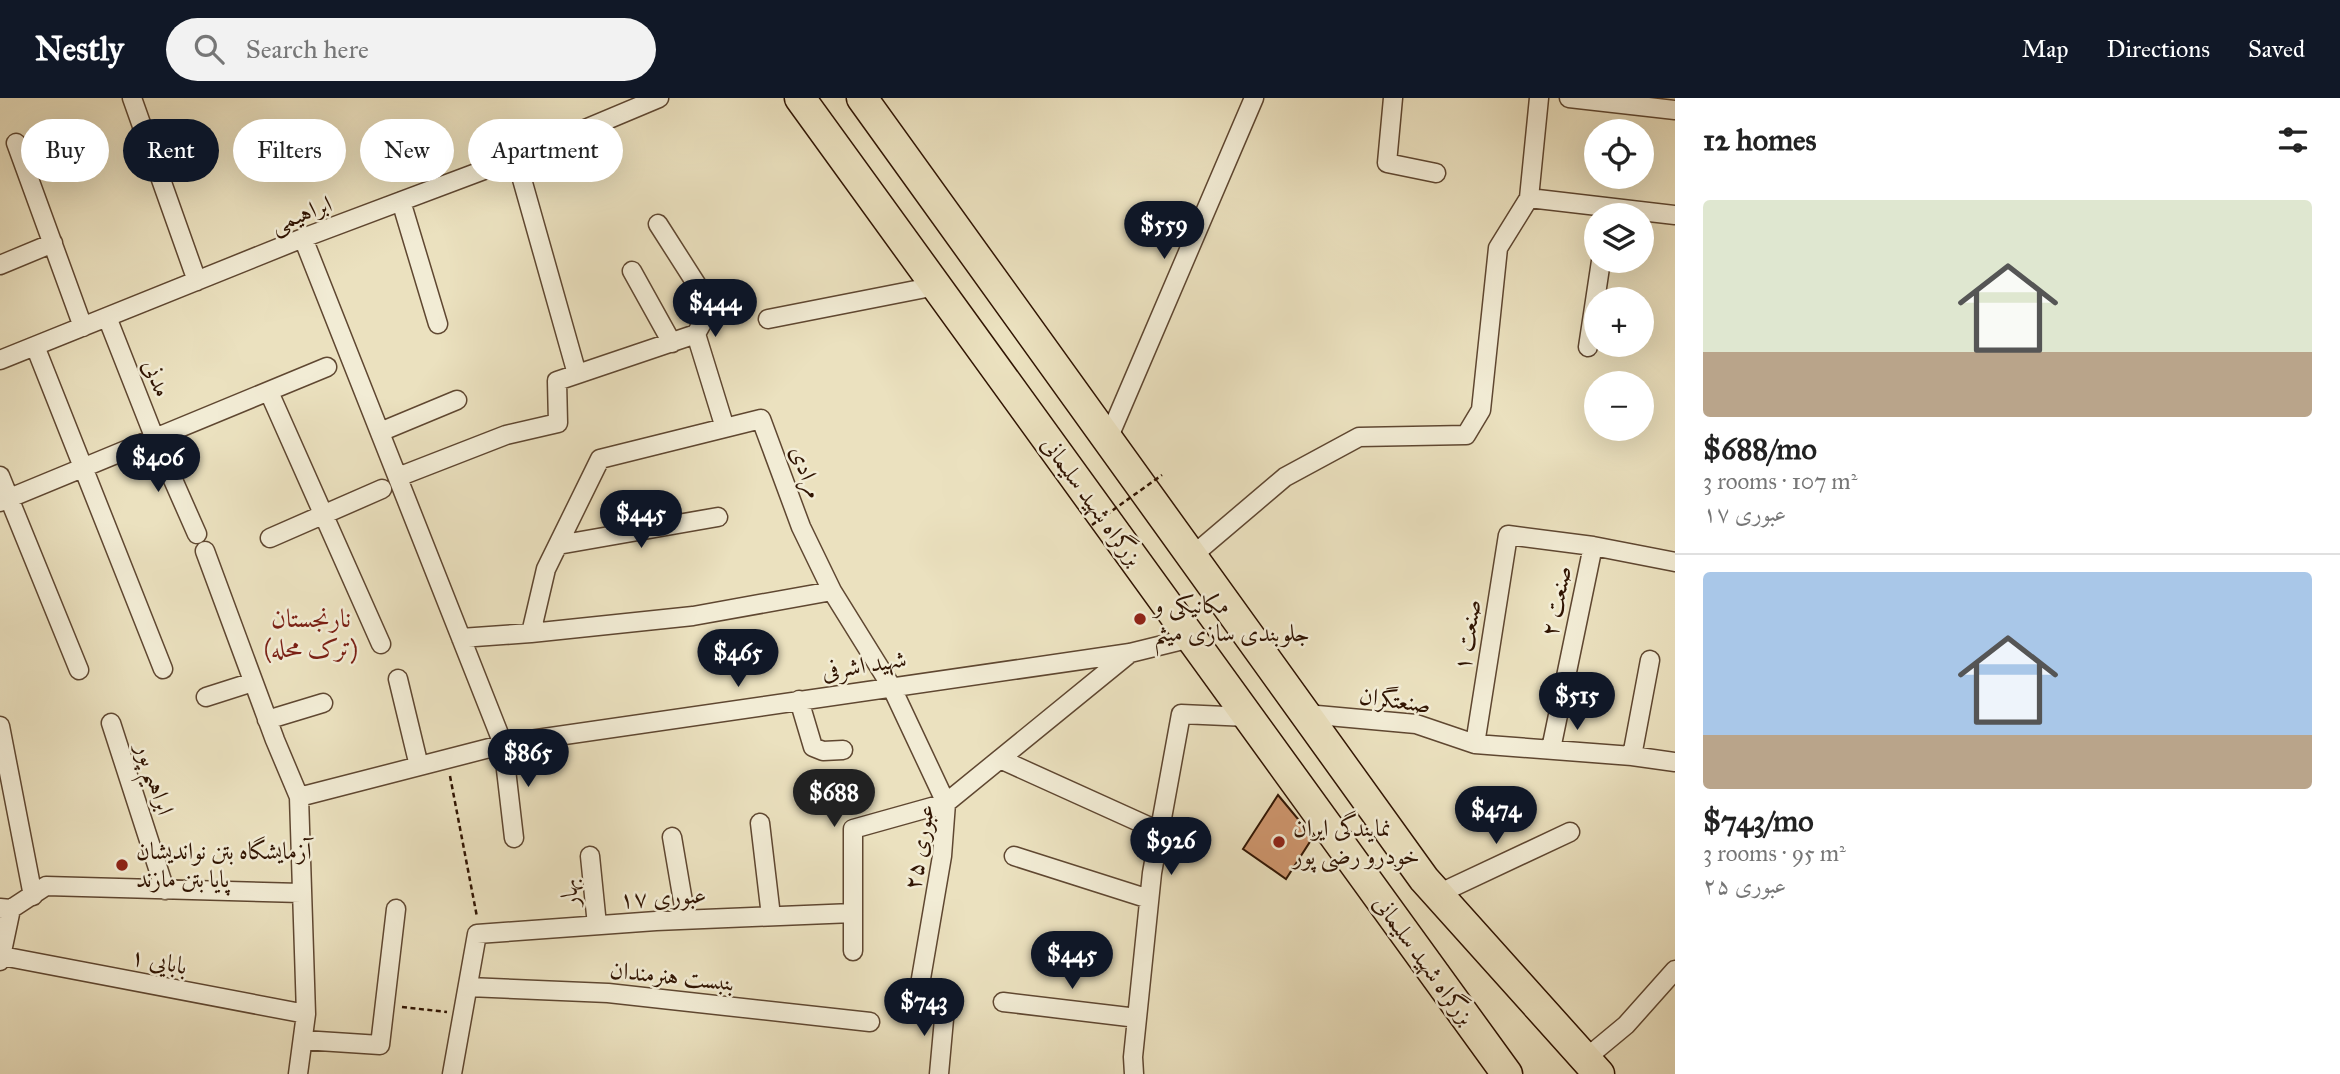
<!DOCTYPE html>
<meta charset="utf-8">
<style>
body{margin:0;font-family:"IM FELL Great Primer",Amiri,serif;background:#f2f2f2;color:#222;height:100vh;display:flex;flex-direction:column;font-size:26px;white-space:nowrap}
*{box-sizing:border-box;margin:0}
p{font-size:23px;color:#767676}
.icon{flex:none;width:38px;height:38px;fill:none;stroke:currentColor;stroke-width:2;stroke-linecap:round;stroke-linejoin:round}
.map{position:relative;flex:1;overflow:hidden}
.drawer{display:flex;flex-direction:column;background:#fff;width:665px}
.drawer>*{flex:none}
.guide{position:absolute;left:21px;top:21px;width:665px;height:63px;display:flex;gap:14px}
.controls{position:absolute;left:1584px;top:21px;display:grid;gap:14px}
.controls a{display:grid;place-items:center;width:70px;height:70px;border-radius:50%;background:#fff;box-shadow:0 7px 28px #0002;font-size:35px}
.price{position:absolute;translate:-50% -60px;padding:0 16px;border-radius:24px;background:#111827;color:#fff;font-size:23px;line-height:46px;filter:drop-shadow(0 2px 4px #0008)}
.price::after{content:'';position:absolute;left:50%;top:42px;width:21px;height:16px;margin-left:-10px;background:inherit;clip-path:polygon(0 0,100% 0,50% 100%)}
.price.on{background:#222;color:#fff}
ul{padding:0;list-style:none}
li{display:grid;align-content:center;gap:14px;height:371px;padding:0 28px}
li+li{border-top:2px solid #e0e0e0}
li span{display:grid;place-items:center;height:217px;border-radius:7px;color:#555}
li>.icon{margin-inline-start:auto}
span .icon{width:126px;height:126px;fill:#fffc;stroke-width:1}
li b{font-size:30px}
h2{display:flex;justify-content:space-between;align-items:center;height:84px;padding:0 28px;font-size:30px}
.chip{padding:0 24px;border-radius:32px;background:#fff;box-shadow:0 7px 28px #0002;font-size:24px;line-height:63px}
.chip.on{background:#111827;color:#fff}
header{display:flex;align-items:center;gap:42px;box-sizing:border-box;height:98px;padding:0 35px;background:#111827;color:#fff}
header strong{font-size:33px}
nav{display:flex;gap:38px;margin-inline-start:auto;font-size:24px}
.search{width:490px;height:63px;background:#f2f2f2;display:flex;align-items:center;gap:18px;box-sizing:border-box;padding:0 24px;border-radius:38px;color:#767676;font-size:26px}
main{display:flex;flex:1;min-height:0}
.map>svg:first-child{display:block}
</style>
<header>
<strong>Nestly</strong>
<div class="search"><svg class="icon" aria-label="search" viewBox="0 0 24 24"><circle cx="10" cy="10" r="6"/><path d="M15 15l6 6"/></svg>Search here</div>
<nav><a>Map</a><a>Directions</a><a>Saved</a></nav>
</header>
<main>
<div class="map">
<svg width="1675" height="976" viewBox="0 0 1675 976">
<rect width="100%" height="100%" fill="#ebe1bf"/>
<filter id="stains"><feTurbulence type="fractalNoise" baseFrequency=".00286" numOctaves="4"/><feColorMatrix values="0 0 0 0 .2 0 0 0 0 .09 0 0 0 0 .02 0 0 0 .5 -.17"/></filter>
<radialGradient id="worn" r=".72"><stop offset=".6" stop-color="#630" stop-opacity="0"/><stop offset="1" stop-color="#630" stop-opacity=".3"/></radialGradient>
<!-- building -->
<path fill="#cf966e" stroke="#301402" stroke-width="2" d="M1278,697L1313,739L1286,781L1243,751Z"/>
<g fill="none" stroke-linecap="round" stroke-linejoin="round">
<!-- minor casing -->
<g stroke="#5f4731" stroke-width="21">
<path id="minor" d="M132,0L197,183
M1393,0L1387,65L1436,75
M1539,0L1529,100L1675,117
M1569,0L1675,12
M16,45L83,229
M516,60L577,276
M401,103L438,226
M303,140L503,646L514,740
M0,167L53,145
M632,173L672,245
M107,219L155,341L197,436
M768,221L936,188
M696,236L725,330
M35,248L163,571
M1588,249L1601,163
M0,262L303,140L516,60L659,0
M269,294L381,546
M380,334L457,302
M1108,341L1254,0
M0,378L79,572
M398,379L506,337L558,325L557,283L696,236L711,209L658,126
M0,404L327,269
M270,440L382,391
M558,447L718,419
M1593,448L1675,464
M205,453L275,642L299,699L306,916L298,976
M1192,458L1285,379L1359,339L1466,337L1481,312L1498,150L1529,100
M531,535L546,471L600,361L761,321L801,429L832,493L891,588L946,705L853,731V853
M461,540L531,535L693,518L832,493
M398,581L419,668
M206,599L253,584
M799,602L813,649L823,653L843,652
M1306,616L1416,626L1475,646L1632,658L1675,664
M267,622L323,605
M111,625L165,792
M0,628L33,798
M1475,646L1508,437L1593,448L1551,651
M1632,658L1650,562
M1000,661L1159,733
M299,699L509,645L1130,555L1191,540
M760,725L771,818
M672,739L686,821
M590,758L597,827
M1014,758L1149,801
M1438,796L1570,734
M0,810L11,811L46,788L301,795
M2,858L306,916
M0,863L11,811
M468,889L608,895L870,924
M1003,904L1137,920
M303,942L380,947L396,811
M1585,961L1626,927L1675,872
M452,976L477,836L656,823L853,815
M939,976L945,910L918,898L942,758L946,705L1130,555
M1134,976L1133,959L1152,775L1181,616L1248,619"/>
</g>
<!-- trunk casing -->
<g stroke="#301402" stroke-width="33">
<path id="trunk" d="M800,0L1507,976
M862,0L1424,781L1599,976"/>
</g>
<!-- path -->
<path stroke="#301402" stroke-width="2.5" stroke-dasharray="5 3.5" stroke-linecap="butt" d="M450,678L477,819
M402,909L447,914"/>
<!-- minor -->
<use href="#minor" stroke="#f2ecd5" stroke-width="18"/>
<!-- trunk -->
<use href="#trunk" stroke="#ebe1bf" stroke-width="30"/>
<!-- path-bridge -->
<path stroke="#301402" stroke-width="2.5" stroke-dasharray="5 3.5" stroke-linecap="butt" d="M1092,427L1162,377"/>
</g>
<!-- markers -->
<g fill="#8f2418" stroke="#f2ecd5" stroke-width="2.5">
<circle cx="1140" cy="521" r="7"/>
<circle cx="1279" cy="744" r="7"/>
<circle cx="122" cy="767" r="7"/>
</g>
<g text-anchor="middle" dominant-baseline="central" stroke-width="5" stroke-linejoin="round" paint-order="stroke">
<!-- street labels -->
<g font-size="24" fill="#301402" stroke="#f2ecd5">
<text transform="translate(301 116) rotate(-21)">ابراهیمی</text>
<text transform="translate(157 280) rotate(68)">مدنی</text>
<text transform="translate(807 374) rotate(70)">مرادی</text>
<text transform="translate(1092 403) rotate(54)">بزرگراه شهید سلیمانی</text>
<text transform="translate(1556 503) rotate(-78)">صنعت ۲</text>
<text transform="translate(1467 537) rotate(-81)">صنعت ۱</text>
<text transform="translate(864 567) rotate(-9)">شهید اشرفی</text>
<text transform="translate(1395 602) rotate(8)">صنعتگران</text>
<text transform="translate(155 681) rotate(72)">ابراهیم پور</text>
<text transform="translate(919 749) rotate(-80)">عبوری ۲۵</text>
<text transform="translate(569 795) rotate(-96)">بهار</text>
<text transform="translate(663 799) rotate(-3)">عبوری ۱۷</text>
<text transform="translate(1424 862) rotate(54)">بزرگراه شهید سلیمانی</text>
<text transform="translate(159 863) rotate(11)">بابایی ۱</text>
<text transform="translate(672 878) rotate(6)">بنبست هنرمندان</text>
</g>
<!-- poi labels -->
<g font-size="24" fill="#301402" stroke="#f2ecd5" text-anchor="start">
<text x="1154" y="507">مکانیکی و<tspan x="1154" dy="28">جلوبندی سازی میثم</tspan></text>
<text x="1293" y="730">نمایندگی ایران<tspan x="1293" dy="28">خودرو رضی پور</tspan></text>
<text x="136" y="753">آزمایشگاه بتن نواندیشان<tspan x="136" dy="28">پایا بتن مازند</tspan></text>
</g>
<!-- neighbourhood labels -->
<g font-size="26" fill="#7a1f14" stroke="#f2ecd5">
<text x="311" y="520">نارنجستان<tspan x="311" dy="30">(ترک محله)</tspan></text>
</g>
</g>
<rect width="100%" height="100%" filter="url(#stains)"/>
<rect width="100%" height="100%" fill="url(#worn)"/>
</svg>
<div class="controls">
<a><svg class="icon" aria-label="locate" viewBox="0 0 24 24"><circle cx="12" cy="12" r="6"/><path d="M12 2v4M12 18v4M2 12h4M18 12h4"/></svg></a>
<a><svg class="icon" aria-label="layers" viewBox="0 0 24 24"><path d="M12 4l9 5-9 5-9-5zM3 14l9 5 9-5"/></svg></a>
<a>+</a>
<a>−</a>
</div>
<b class="price" style="left:1164px;top:163px">$559</b>
<b class="price" style="left:715px;top:241px">$444</b>
<b class="price" style="left:158px;top:396px">$406</b>
<b class="price" style="left:641px;top:452px">$445</b>
<b class="price" style="left:738px;top:591px">$465</b>
<b class="price" style="left:1577px;top:634px">$515</b>
<b class="price" style="left:528px;top:691px">$865</b>
<b class="price on" style="left:834px;top:731px">$688</b>
<b class="price" style="left:1496px;top:748px">$474</b>
<b class="price" style="left:1171px;top:779px">$926</b>
<b class="price" style="left:1072px;top:893px">$445</b>
<b class="price" style="left:924px;top:940px">$743</b>
<div class="guide">
<a class="chip">Buy</a>
<a class="chip on">Rent</a>
<a class="chip">Filters</a>
<a class="chip">New</a>
<a class="chip">Apartment</a>
</div>
</div>
<section class="drawer">
<h2>12 homes<svg class="icon" aria-label="filters" viewBox="0 0 24 24"><path d="M4 7h16M4 17h16"/><circle cx="9" cy="7" r="2"/><circle cx="15" cy="17" r="2"/></svg></h2>
<ul>
<li><span style="background:linear-gradient(#dfe7d0 70%,#b9a48a 0)"><svg class="icon" aria-label="home" viewBox="0 0 24 24"><path d="M3 11l9-7 9 7M6 9v11h12V9"/></svg></span><div><b>$688/mo</b><p>3 rooms · 107 m²</p><p>عبوری ۱۷</p></div></li>
<li><span style="background:linear-gradient(#a9c7e8 75%,#b9a48a 0)"><svg class="icon" aria-label="home" viewBox="0 0 24 24"><path d="M3 11l9-7 9 7M6 9v11h12V9"/></svg></span><div><b>$743/mo</b><p>3 rooms · 95 m²</p><p>عبوری ۲۵</p></div></li>
</ul>
</section>
</main>
